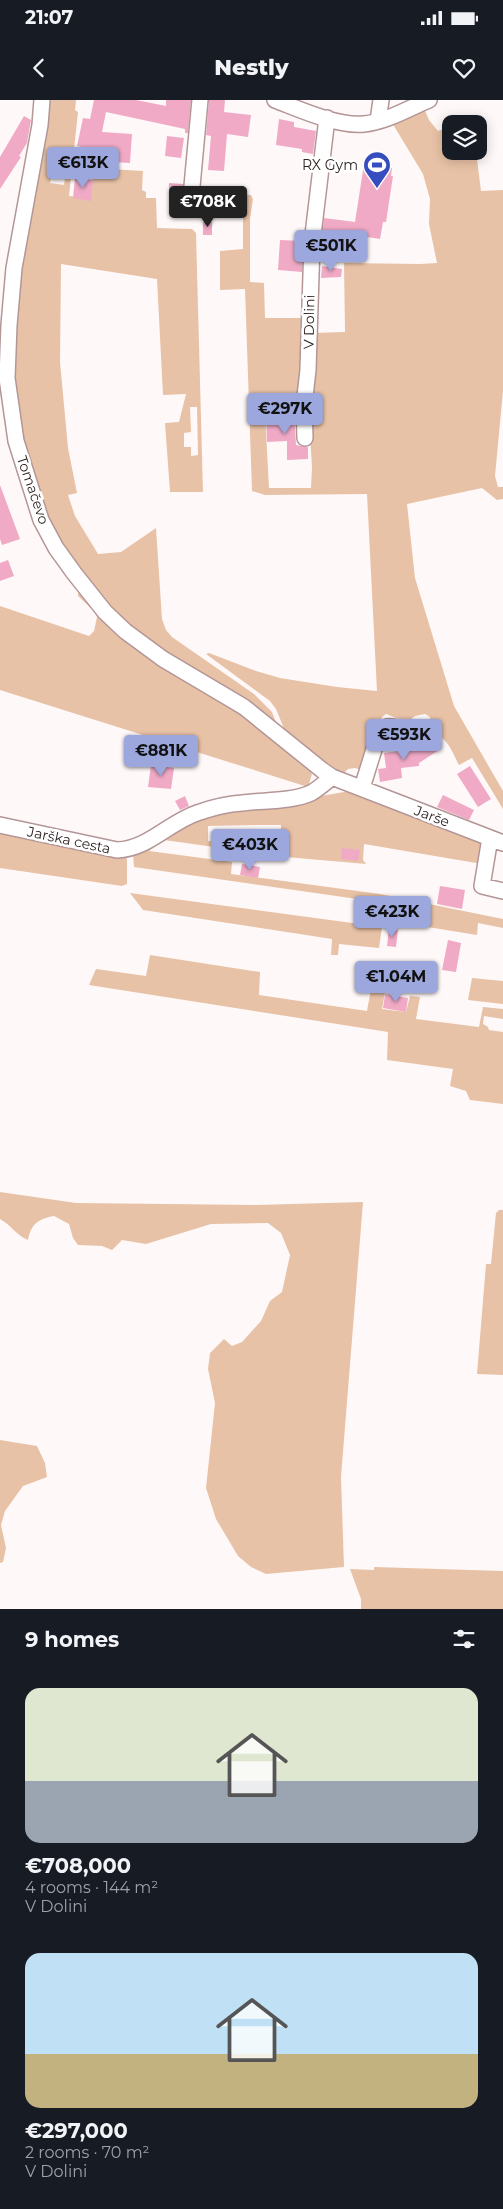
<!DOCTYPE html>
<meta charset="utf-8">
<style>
body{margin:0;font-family:Montserrat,sans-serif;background:#20242c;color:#f1f3f6;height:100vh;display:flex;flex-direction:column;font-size:19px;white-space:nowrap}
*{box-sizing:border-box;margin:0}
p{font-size:16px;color:#9ea1a6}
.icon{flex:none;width:28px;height:28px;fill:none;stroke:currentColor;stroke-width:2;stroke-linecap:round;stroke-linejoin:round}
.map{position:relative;height:1509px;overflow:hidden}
.panel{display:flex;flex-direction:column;background:#171b24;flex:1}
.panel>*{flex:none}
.tools{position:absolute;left:442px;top:15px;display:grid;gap:10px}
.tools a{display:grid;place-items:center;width:45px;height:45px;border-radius:10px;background:#171b24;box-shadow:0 2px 12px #0003;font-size:25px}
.price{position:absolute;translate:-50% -42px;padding:0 11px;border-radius:5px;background:#9ca8dd;color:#111;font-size:16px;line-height:32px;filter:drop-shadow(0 1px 2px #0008)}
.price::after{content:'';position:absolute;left:50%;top:30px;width:15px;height:11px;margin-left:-8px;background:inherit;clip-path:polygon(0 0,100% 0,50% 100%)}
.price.active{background:#222;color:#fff}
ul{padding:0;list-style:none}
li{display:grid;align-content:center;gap:10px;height:265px;padding:0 25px}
li span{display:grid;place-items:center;height:155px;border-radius:15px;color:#555}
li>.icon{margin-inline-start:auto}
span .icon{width:90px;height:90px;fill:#fffc;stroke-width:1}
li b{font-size:21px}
h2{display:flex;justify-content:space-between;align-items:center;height:60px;padding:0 25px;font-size:21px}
.status{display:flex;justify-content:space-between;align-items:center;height:35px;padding:0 25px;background:#171b24;direction:ltr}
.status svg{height:14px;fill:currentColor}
header{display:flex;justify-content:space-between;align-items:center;height:65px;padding:0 25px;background:#171b24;font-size:22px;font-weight:800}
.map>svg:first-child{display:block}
</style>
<div class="status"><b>21:07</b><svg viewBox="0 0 49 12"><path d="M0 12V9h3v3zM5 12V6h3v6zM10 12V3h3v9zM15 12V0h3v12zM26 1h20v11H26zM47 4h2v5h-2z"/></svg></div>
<header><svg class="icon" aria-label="back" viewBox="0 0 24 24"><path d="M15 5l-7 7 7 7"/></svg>Nestly<svg class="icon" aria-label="heart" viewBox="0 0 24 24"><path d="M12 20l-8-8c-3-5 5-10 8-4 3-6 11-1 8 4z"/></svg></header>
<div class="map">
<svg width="503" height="1509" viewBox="0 0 503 1509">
<rect width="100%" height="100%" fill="#fff8f8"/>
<!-- green -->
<path fill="#e8c2a6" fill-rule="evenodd" d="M46,0H76L75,10L78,12L69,96L90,98L94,68L143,71L142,90L146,92V98H156L157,128L192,129L196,133L203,392H170L165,323L179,322L186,294L163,295L157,179L61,164L60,262L68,348L77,393L68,395L75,416L98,454L121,452L156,428L162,519L166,530L172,537L254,594L272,612L277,625C226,593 171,562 124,522C58,463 17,365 14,277C13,254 16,232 18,209C23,139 36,70 46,0ZM56,56H68L64,85L50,83ZM190,307H197L198,355L191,356V347H184V333L191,332Z
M423,6L429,20L438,31L451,26V51H476L481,91L503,90V291L495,376L498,387H503V399L497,400L482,388L407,404L415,478L454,606L503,691V709L472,658L459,665C452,651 447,637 431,631L430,617L425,614L415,616L407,622L386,614L382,617L364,671L355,668L348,669L343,674L326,667L285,631L276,609L270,601L206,554L209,553L256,571L280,578L337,587L377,591L367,394L265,395L252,391L245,189L220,190V151L243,149V95H251L253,99L250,119V182L264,183L265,218H306L299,305L267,308L265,313L269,388H311L312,367L308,303L312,233L345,232L344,163L420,164L437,163L429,124L430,99L423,74L391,21Z
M79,487L250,617L308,668L312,674L308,687L0,590V506L89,536L94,531L97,517L95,512L78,496Z
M350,691L485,740L482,764L364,744L363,760L366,764L286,757L164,740L149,751L232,762L231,774L380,794L503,819V828L478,823L477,835L384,820L385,803L134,767L133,754L194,718ZM259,725H281V742L208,741V726Z
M0,730L125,757L127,759V784L122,786L0,768Z
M130,793L382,827L379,848L339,844L338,855H331L332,839L143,810Z
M150,855L260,872L259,895L367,911L371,889L385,892L382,909L406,912L410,896L420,897L416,919L479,927L483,907L503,909V919L484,916L483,924L488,927L489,930L503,932V1004L470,1000L466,991L450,986L453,969L387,960L388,932L89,885L96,869L146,876Z
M472,878L503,881V904L468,900Z
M0,1092L76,1103L256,1105L363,1102L341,1377L344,1467L266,1474L251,1467L238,1456L216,1419L206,1388L215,1303L208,1269L210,1253L224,1239L232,1246L242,1242L261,1221L270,1201L282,1192L290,1155L281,1133L268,1123L211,1124L146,1144L122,1140L112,1150L102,1146L78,1145L73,1138L69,1124L54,1116C38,1119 31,1124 28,1140C16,1135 11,1125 0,1119Z
M499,1110H503V1275L477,1274L486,1164H491L496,1113Z
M0,1340L37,1346L45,1363L47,1377L23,1386L5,1411L1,1425L6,1448L3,1462L0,1463Z
M374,1467L503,1471V1509H361V1499L350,1469L374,1470Z"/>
<!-- building -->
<path fill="#f0aac6" d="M94,0H136L166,6V0H191L188,33H185V29L106,12L102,32L132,34L130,63L111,62V53L77,46L83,18L90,19Z
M209,0H225L224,12L251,15L248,37L227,34L224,71L208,70L211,36L206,35Z
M24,16L31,20L27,43L19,56L21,57L0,89V57Z
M279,19L294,22V27L316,31L313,54L302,52V49L276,45Z
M167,36L184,38L181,58L165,56Z
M364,64L392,68L391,76H393L386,122H383L380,139L361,136L359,147L321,144L324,118L355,122Z
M75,78L93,80L91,101L73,98Z
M169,83L183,84L182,99L169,98Z
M203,122H212V135H203Z
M280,140L303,141L302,172L278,170Z
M322,166L342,169L341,177L321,178Z
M294,313L296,345L308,347V359L287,360V341L267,342L266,315Z
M0,385L20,439L2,445L0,439Z
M8,460L14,476L0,481V463Z
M436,638L442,648L419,663V666L401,668L402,678L380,682L378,669L386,668L384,653L399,651L398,647L408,646L419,650H430L434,646Z
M151,665L174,668L171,689L148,687Z
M470,666L491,699L478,707L457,674Z
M443,695L474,710L469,720L437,707Z
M185,696L189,706L180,710L175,701Z
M342,748L360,750L358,761L341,759Z
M242,764L260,767L258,778L240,775Z
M440,786L465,790L462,809L437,804Z
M389,829L398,830L396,847L387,846Z
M448,840L461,843L456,872L442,870Z
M385,894L408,898L406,912L383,908Z"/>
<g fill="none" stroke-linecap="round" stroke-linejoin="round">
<!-- minor casing -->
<g stroke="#b49697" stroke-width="18">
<path id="minor" d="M42,0L40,25L14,168L9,225L7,278L16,341L41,420L56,448L74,473L105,512L125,531L163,559L244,607L322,670L332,677L503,743
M275,0C299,9 338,27 364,24C386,22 409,8 429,0
M378,21L381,0
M191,97L200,0
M305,338L304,305L308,270L312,143L327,18
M362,688L380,630C398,618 409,643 426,641
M0,725L117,750C148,749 168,723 197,713C211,708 227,704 242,703C264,700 290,702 311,693C318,689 326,682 332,677
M490,738L482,786L503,791"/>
</g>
<!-- minor -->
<use href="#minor" stroke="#fff" stroke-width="15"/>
</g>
<!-- icons -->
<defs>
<g id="stadium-pin" transform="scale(1.4375)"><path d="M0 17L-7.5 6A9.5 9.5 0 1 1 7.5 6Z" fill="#354dbe" stroke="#fff"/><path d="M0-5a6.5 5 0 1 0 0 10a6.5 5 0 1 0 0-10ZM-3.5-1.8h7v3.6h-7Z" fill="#fff"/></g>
</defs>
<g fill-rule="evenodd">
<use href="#stadium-pin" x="377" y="65"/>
</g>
<g text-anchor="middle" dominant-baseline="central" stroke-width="5" stroke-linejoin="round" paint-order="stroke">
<!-- poi labels -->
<g font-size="14" fill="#302424" stroke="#fff" text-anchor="end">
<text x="358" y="65">RX Gym</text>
</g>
<!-- street labels -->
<g font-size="14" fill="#302424" stroke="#fff">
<text transform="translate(309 222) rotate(-89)">V Dolini</text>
<text transform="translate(33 390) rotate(71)">Tomačevo</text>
<text transform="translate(432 716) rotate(21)">Jarše</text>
<text transform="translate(69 740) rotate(12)">Jarška cesta</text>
</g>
</g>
</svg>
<div class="tools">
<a><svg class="icon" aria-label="layers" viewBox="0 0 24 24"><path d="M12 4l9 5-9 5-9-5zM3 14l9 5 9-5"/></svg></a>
</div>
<b class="price" style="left:83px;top:89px">€613K</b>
<b class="price active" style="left:208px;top:128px">€708K</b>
<b class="price" style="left:331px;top:172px">€501K</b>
<b class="price" style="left:285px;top:335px">€297K</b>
<b class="price" style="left:404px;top:661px">€593K</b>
<b class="price" style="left:161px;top:677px">€881K</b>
<b class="price" style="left:250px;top:771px">€403K</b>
<b class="price" style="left:392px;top:838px">€423K</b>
<b class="price" style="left:396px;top:903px">€1.04M</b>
</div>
<section class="panel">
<h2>9 homes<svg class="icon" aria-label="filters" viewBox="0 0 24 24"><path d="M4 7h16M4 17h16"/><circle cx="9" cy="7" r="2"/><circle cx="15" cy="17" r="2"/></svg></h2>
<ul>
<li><span style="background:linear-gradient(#dfe7d0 60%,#9aa5b1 0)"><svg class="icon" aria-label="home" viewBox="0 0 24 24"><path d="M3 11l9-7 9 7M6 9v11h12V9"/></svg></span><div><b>€708,000</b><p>4 rooms · 144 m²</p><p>V Dolini</p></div></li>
<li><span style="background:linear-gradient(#bfe0f5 65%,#c2b280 0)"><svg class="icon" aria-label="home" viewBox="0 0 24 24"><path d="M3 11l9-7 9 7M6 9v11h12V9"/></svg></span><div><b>€297,000</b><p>2 rooms · 70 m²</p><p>V Dolini</p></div></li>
</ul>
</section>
